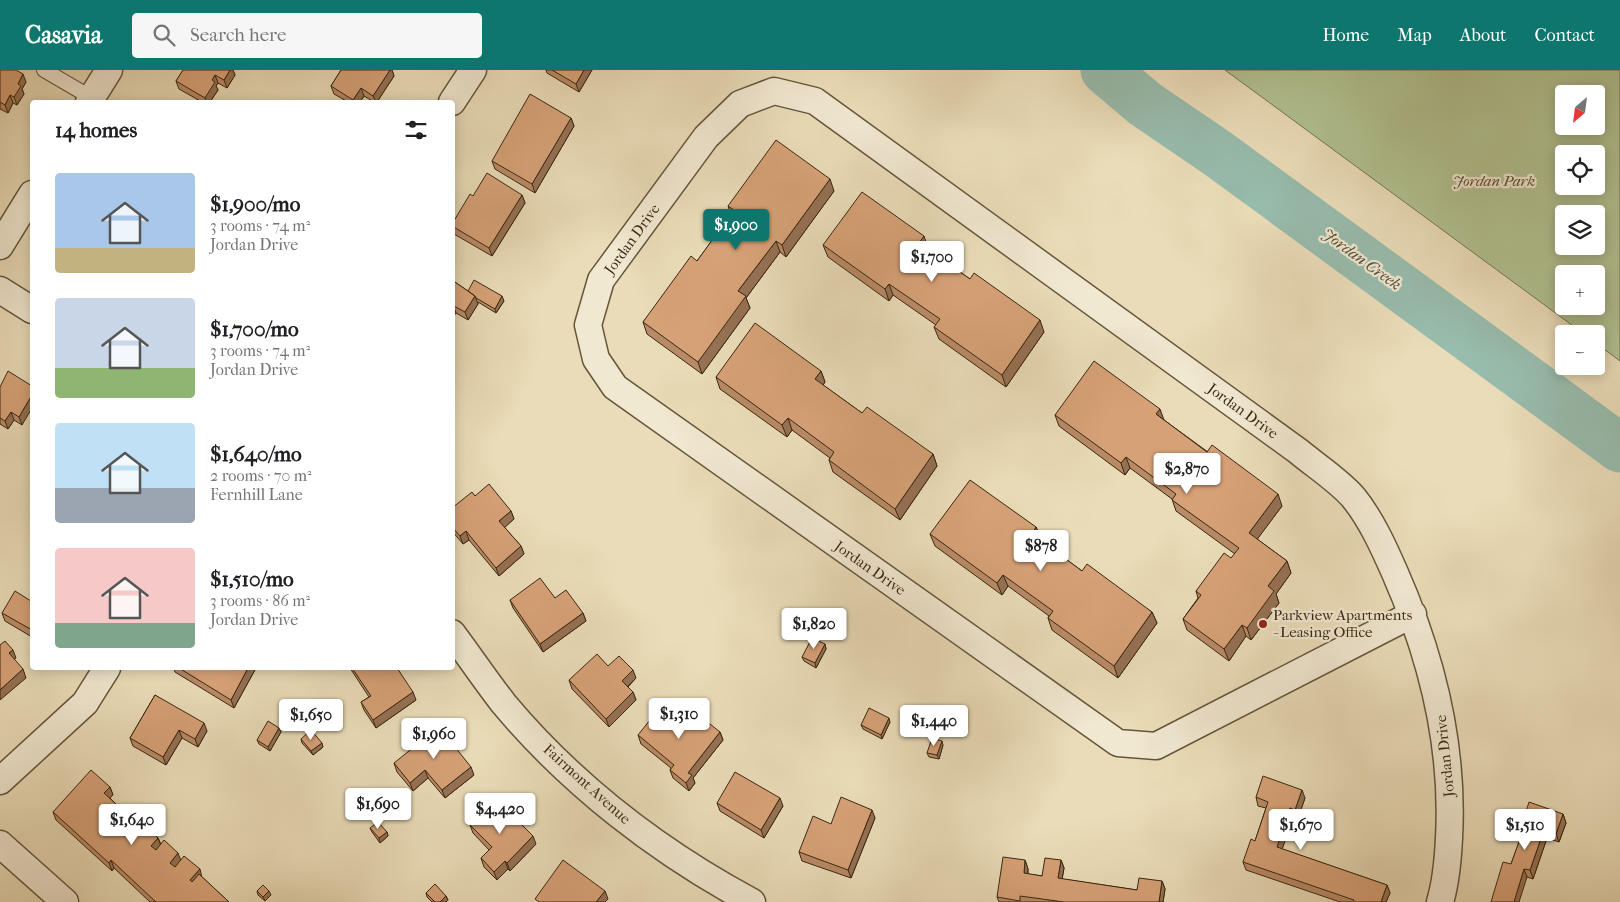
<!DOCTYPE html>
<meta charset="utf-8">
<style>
body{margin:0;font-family:"IM FELL French Canon",serif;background:#f6f6f6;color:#202124;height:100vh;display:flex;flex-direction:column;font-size:19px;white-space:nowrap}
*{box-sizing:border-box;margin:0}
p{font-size:16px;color:#757577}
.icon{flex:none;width:28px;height:28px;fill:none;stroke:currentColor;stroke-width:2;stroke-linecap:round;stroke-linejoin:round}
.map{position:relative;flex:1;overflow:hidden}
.drawer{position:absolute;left:30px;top:30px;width:425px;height:570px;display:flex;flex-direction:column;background:#fff;border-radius:5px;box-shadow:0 2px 12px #0003}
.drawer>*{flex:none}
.needle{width:32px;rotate:208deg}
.controls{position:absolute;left:1555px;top:15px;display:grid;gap:10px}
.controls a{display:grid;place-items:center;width:50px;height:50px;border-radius:5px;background:#fff;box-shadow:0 2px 12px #0003;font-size:25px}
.price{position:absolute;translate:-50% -42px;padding:0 11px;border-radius:5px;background:#fff;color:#222;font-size:16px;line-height:32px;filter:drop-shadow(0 1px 2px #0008)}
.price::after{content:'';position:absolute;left:50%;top:30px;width:15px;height:11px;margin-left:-8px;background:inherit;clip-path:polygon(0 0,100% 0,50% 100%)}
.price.current{background:#0f766e;color:#fff}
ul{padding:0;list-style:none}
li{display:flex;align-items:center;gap:15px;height:125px;padding:0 25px}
li span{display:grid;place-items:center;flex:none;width:140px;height:100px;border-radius:5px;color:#555}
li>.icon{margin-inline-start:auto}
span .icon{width:60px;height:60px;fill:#fffc;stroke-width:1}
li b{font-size:21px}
h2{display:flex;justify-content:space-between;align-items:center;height:60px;padding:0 25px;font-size:21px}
header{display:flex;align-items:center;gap:30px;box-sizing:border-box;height:70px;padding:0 25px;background:#0f766e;color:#fff}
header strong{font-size:24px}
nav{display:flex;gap:28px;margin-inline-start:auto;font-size:18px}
.search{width:350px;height:45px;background:#f6f6f6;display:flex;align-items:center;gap:12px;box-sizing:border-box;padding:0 18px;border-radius:5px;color:#757577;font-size:19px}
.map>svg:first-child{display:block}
</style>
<header>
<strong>Casavia</strong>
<div class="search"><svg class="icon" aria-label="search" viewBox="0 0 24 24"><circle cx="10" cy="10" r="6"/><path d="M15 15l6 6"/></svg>Search here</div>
<nav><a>Home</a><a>Map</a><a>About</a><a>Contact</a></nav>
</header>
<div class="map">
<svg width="1620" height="832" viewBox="0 0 1620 832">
<rect width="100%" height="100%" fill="#eadcb8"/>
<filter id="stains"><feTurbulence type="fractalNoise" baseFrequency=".004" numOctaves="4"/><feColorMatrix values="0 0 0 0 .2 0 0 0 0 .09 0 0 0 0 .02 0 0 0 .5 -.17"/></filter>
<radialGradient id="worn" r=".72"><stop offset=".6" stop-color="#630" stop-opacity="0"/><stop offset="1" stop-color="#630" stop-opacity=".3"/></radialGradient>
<!-- green -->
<path fill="#b2c292" stroke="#757552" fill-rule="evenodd" d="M1225,0H1620V291L1596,273V264H1584ZM1564,24H1596V56H1564ZM1564,84H1596V116H1564ZM1564,144H1596V176H1564ZM1564,204H1596V236H1564Z"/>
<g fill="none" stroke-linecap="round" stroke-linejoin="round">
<!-- river -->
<path stroke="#98bcad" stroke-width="49" d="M1105,0L1145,34L1217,83L1620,378"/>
<!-- service casing -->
<g stroke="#64553b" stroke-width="16">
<path id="service" d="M44,0L92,28"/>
</g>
<!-- minor casing -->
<g stroke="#64553b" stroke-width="29">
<path id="minor" d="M89,32L109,0
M452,32L473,0
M0,176L32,124
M0,220L32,240
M1413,544L1156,676L1118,673L615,317L596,289L588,255L601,210L706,67L740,34L774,21L815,31L1298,381C1316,396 1338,410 1353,427C1371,449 1384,478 1395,503C1432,587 1454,677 1449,768C1448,789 1446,812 1440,832
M452,563C470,587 486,611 504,634C572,715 659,782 752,832
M0,711L85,633L107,598
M0,774L65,832"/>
</g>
<!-- service -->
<use href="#service" stroke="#f1e8d1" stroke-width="14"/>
<!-- minor -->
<use href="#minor" stroke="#f1e8d1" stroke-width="26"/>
</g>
<!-- wall -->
<path fill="#b98a66" stroke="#382811" d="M0,0L26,12L22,19L24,24L17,35L13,33L8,43L0,39Z
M183,0H233L235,5L227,18L218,13L216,16L218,20L210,32H202L179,19L176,11Z
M341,0H392L394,6L377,32H374L364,26L360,32H348L334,24L331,16Z
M546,0H592L579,22L547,3Z
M571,48L574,56L535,123L495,99L492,91Z
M834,121L786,187L780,182L746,228L750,238L702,304L647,264L643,252L697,191L731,145L728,136Z
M522,125L525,133L492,186L454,164L452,158V154L473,126Z
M823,175L928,178V179L1044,262L1006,317L939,269L934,257L936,255L893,225L889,231L828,187Z
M452,210L468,221L504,231L496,243L478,232V234L468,250L456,243L452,248Z
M821,301L825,312L823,315L862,343L933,384L937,396L900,450L833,402L829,390L830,388L792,360L787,367L720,319L716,307Z
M32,316L22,355L14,350L8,359L0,354V317Z
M1055,345L1164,350L1282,436L1257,469L1287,491L1291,503L1276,524L1279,533L1251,570L1246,566L1229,591L1187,560L1183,549L1198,528L1196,521L1231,488L1235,484L1176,441L1172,429L1130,398L1125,405L1059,356Z
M475,426L511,441L514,449L504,457L521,476L524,484L499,506L469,470L463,474L452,461V438Z
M1036,457L1041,469L1040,470L1082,501L1152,542L1157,553L1118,608L1052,560L1048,548L1049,546L1008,516L1002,525L935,476L930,464Z
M32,528V567L5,551L2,543L31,531Z
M555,528L583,543L586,551L543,582L513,538L510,530Z
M825,574L826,579L816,598L804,591L802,587Z
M608,596L636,608L628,617L633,622L636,630L609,657L572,619L569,610Z
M174,598H256L234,638L175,602Z
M350,598H397L416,630L376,658L364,640L361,632L369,627Z
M155,625L207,661L198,677L182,668L166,695L133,676L130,668Z
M890,652L882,669L863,659L861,655Z
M279,658L281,662L270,681L259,674L257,670Z
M691,658L720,662L723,670L693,708L695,713L689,721L673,708L670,700L671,698L641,674L638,665Z
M301,669L323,677L313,685L302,673Z
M943,675L939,689L929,687L927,683Z
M394,693L474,705L445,728L428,708L413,721L397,702Z
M110,717L113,725L110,728L118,736L121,744L140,761L158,768L161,774L202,807L229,832H150L114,798L112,801L56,750L53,742Z
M1256,727L1305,728L1298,748L1293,746L1282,779L1387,815L1390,823L1386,832H1340L1246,800L1243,792L1255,771L1266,738L1258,736Z
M717,733L783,736L764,768L720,741Z
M1563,744L1566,753L1559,772L1547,768L1533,809L1527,807L1511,794L1524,759L1522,754Z
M875,748L851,808L802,791L799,782L831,754Z
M470,755L536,774L510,801L508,799L497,810L484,797L481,788L489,780L473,763Z
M370,758L387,762L388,766L380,773L372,762Z
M1025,790L1028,799V804L1042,806L1061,790L1064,798L1062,809L1137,820L1162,811L1165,819L1163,832H999L997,827Z
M257,821L271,825L265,831L258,825Z
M426,823L446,826L448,830L446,832H432L427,827Z"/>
<!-- shaded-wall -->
<path fill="#967153" stroke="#382811" d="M230,0H233L235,5L227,18L224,10Z
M390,0H392L394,6L377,32H376L373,26Z
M584,0H592L579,22L576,14Z
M23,4L26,12L22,19L24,24L17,35L14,27L18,14Z
M215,5L218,13L216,16L218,20L210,32H206L205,28L212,10Z
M361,18L364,26L360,32H354L353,30Z
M10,25L13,33L8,43L5,35Z
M571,48L574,56L535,123L532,114Z
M830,109L834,121L786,187L782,175Z
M522,125L525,133L492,186L489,178Z
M924,166L928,178L924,185L919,173Z
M776,171L780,182L746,228L750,238L702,304L698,292L738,221Z
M889,214L893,225L889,231L885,219Z
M475,226L478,234L468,250L465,242Z
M502,226L504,231L496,243L495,239Z
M453,234L456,243L452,248V235Z
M1040,250L1044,262L1006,317L1002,305Z
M821,301L825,312L819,320L815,309Z
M32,325V338L22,355L19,347Z
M1160,339L1164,350L1156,344Z
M11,342L14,350L8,359L5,351Z
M788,348L792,360L787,367L782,355Z
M933,384L937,396L900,450L895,439Z
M1126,387L1130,398L1125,405L1121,393Z
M1278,424L1282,436L1253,475L1249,463Z
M511,441L514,449L502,460L499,451Z
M1036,457L1041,469L1036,476L1032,464Z
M466,461L469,470L463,474L460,466Z
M521,476L524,484L499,506L496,498Z
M1287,491L1291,503L1276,524L1279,533L1251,570L1247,558L1268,516Z
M1003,505L1008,516L1002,525L997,513Z
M1152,542L1157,553L1118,608L1114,596Z
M583,543L586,551L543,582L540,574Z
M1242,555L1246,566L1229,591L1224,579Z
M825,574L826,579L816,598L815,593Z
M13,580L16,588L12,591L9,583Z
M248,598H256L234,638L231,630Z
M23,599L26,608L0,630V620Z
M633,600L636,608L625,619L622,611Z
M413,622L416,630L376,658L373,650Z
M633,622L636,630L609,657L606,649Z
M889,648L890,652L882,669L881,665Z
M204,653L207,661L198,677L195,669Z
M279,658L281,662L270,681L268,677Z
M179,660L182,668L166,695L163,687Z
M720,662L723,670L693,708L695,713L689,721L686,713L688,703Z
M942,671L943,675L939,689L937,685Z
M322,673L323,677L313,685L311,681Z
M471,697L474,705L445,728L442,720Z
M425,700L428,708L413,721L410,713Z
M110,717L113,725L107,731L104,723Z
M1302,720L1305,728L1298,748L1295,740Z
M780,728L783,736L764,768L761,760Z
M118,736L121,744L116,749L113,741Z
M1290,738L1293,746L1280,786L1277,777Z
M872,740L875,748L851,808L848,800Z
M1563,744L1566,753L1559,772L1556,764Z
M138,755L141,763L136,768L133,760Z
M1544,760L1547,768L1533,809L1530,800Z
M387,762L388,766L380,773L379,768Z
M533,766L536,774L510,801L507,793Z
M158,768L161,776L154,784L151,776Z
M178,783L181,791L173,801L170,793Z
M111,790L114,798L112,801L109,793Z
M1025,790L1028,799L1027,812L1024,803Z
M1061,790L1064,798L1061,816L1058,808Z
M505,791L508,799L497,810L494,802Z
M200,799L202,808L193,818L190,810Z
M1524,799L1527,807L1519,832H1514Z
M1162,811L1165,819L1163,832H1159Z
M1387,815L1390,823L1386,832H1381Z
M269,821L271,825L265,831L263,827Z
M605,821L608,829L605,832H596Z
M446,826L448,830L446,832H440Z"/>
<!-- building -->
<path fill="#d7a177" stroke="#382811" d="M0,0H16L23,4L18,14L21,16L14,27L10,25L5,35L0,32Z
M183,0H230L224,10L215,5L212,10L215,12L205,28L176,11Z
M341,0H390L373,26L361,18L353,30L331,16Z
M552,0H584L576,14Z
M530,24L571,48L532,114L492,91Z
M776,70L830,109L782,175L776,171L738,221L746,226L698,292L643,252L691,186L697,191L734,140L728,136Z
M487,103L522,125L489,178L452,156V154L470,124L473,126Z
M862,122L924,166L919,173L970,209L974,203L1040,250L1002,305L934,257L940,249L889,214L885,219L823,175Z
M452,210L475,226L465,242L452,235Z
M474,210L502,226L495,239L476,228L475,226L468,221Z
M755,253L821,301L815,309L862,343L867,337L933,384L895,439L829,390L834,382L788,348L782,355L716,307Z
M1094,291L1160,339L1156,344L1207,382L1212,375L1278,424L1249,463L1287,491L1268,516L1274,521L1247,558L1242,555L1224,579L1183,549L1201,525L1196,521L1224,483L1231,488L1239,478L1172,430L1176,424L1126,387L1121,393L1055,345Z
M8,301L32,316V325L19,347L11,342L5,351L0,348V317Z
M970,410L1036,457L1032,464L1082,501L1087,494L1152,542L1114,596L1048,548L1053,541L1003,505L997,513L930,464Z
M489,414L511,441L499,451L521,476L496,498L466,461L460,466L452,457V438L472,422L475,426Z
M540,508L555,528L566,520L583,543L540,574L510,530Z
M15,521L31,531L32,528V560L2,543Z
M812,568L825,574L815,593L802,587Z
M5,571L13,580L9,583L23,599L0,620V575Z
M597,584L608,596L619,586L633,600L622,611L633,622L606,649L569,610Z
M179,598H248L231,630Z
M352,598H397L413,622L373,650L361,632L371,626Z
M155,625L204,653L195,669L179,660L163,687L130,668Z
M662,635L691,658L700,646L720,662L688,703L692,705L686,713L670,700L674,695L638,665Z
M869,638L889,648L881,665L861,655Z
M268,651L279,658L268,677L257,670Z
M439,657L471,697L442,720L425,700L410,713L394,693Z
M311,660L322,673L311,681L301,669Z
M932,668L942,671L937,685L927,683Z
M91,700L110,717L104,723L118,736L113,741L119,746L123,741L138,755L133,760L138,764L145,756L158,768L151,776L156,780L164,770L178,783L170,793L175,797L184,786L200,799L190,810L192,812L199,804L229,832H156L111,790L109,793L53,742Z
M735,702L780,728L761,760L717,733Z
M1263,706L1302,720L1295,740L1290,738L1277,777L1387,815L1381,832H1353L1354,830L1243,792L1251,769L1255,771L1268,732L1256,727Z
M841,727L872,740L848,800L799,782L813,746L831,754Z
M496,729L533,766L507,793L505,791L494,802L481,788L492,777L470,755Z
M1529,732L1563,744L1556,764L1544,760L1530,800L1524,799L1514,832H1491L1503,792L1511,794L1525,755L1522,754Z
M378,752L387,762L379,768L370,758Z
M1003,787L1025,790L1024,803L1042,806L1045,788L1061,790L1058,808L1137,820L1139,808L1162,811L1159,832H1064L1020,826V831L997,827Z
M563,790L605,821L596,832H539L535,829Z
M435,814L446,826L440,832H435L426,823Z
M263,815L269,821L263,827L257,821Z"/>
<!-- markers -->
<circle fill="#8f2418" stroke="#f1e8d1" stroke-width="2" cx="1263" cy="554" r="5"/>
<g text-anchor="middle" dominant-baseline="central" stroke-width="4.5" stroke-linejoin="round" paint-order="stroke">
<!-- park labels -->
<g font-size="15" font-style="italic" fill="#564e31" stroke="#f1e8d1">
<text x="1494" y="111">Jordan Park</text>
</g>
<!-- street labels -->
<g font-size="15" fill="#382811" stroke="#f1e8d1">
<text transform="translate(632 169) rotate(-54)">Jordan Drive</text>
<text transform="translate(1243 341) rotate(36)">Jordan Drive</text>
<text transform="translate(870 498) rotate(35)">Jordan Drive</text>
<text transform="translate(1445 686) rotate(-96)">Jordan Drive</text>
<text transform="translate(587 714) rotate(42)">Fairmont Avenue</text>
</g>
<!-- poi labels -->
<g font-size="15" fill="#382811" stroke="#f1e8d1" text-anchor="start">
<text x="1273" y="545">Parkview Apartments<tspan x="1273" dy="17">- Leasing Office</tspan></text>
</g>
<!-- water labels -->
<g font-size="16" font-style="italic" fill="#504d38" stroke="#f1e8d1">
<text transform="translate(1362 189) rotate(36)">Jordan Creek</text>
</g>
</g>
<rect width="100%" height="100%" filter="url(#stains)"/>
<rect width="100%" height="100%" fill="url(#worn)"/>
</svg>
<div class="controls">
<a><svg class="needle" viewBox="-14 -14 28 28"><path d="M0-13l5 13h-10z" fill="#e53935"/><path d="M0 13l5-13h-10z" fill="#757577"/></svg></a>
<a><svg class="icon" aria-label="locate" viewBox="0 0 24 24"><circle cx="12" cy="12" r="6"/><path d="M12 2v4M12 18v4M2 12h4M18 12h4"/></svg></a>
<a><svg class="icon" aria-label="layers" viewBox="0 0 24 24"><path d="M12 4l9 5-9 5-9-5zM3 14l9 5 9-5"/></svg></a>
<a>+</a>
<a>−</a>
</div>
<b class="price current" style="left:736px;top:181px">$1,900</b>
<b class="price" style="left:932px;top:213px">$1,700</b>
<b class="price" style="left:1187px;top:425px">$2,870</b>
<b class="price" style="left:1041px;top:502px">$878</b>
<b class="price" style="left:814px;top:580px">$1,820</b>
<b class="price" style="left:679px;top:670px">$1,310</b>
<b class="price" style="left:311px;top:671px">$1,650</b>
<b class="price" style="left:934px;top:677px">$1,440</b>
<b class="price" style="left:434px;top:690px">$1,960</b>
<b class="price" style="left:378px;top:760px">$1,690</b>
<b class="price" style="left:500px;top:765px">$4,420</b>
<b class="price" style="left:132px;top:776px">$1,640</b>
<b class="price" style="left:1301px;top:781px">$1,670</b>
<b class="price" style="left:1525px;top:781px">$1,510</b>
<section class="drawer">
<h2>14 homes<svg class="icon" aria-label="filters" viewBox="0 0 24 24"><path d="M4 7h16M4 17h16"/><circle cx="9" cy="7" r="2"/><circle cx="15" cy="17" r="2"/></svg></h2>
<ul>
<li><span style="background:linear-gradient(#a9c7e8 75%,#c2b280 0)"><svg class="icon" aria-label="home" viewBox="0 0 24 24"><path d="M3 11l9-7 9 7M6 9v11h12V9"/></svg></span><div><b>$1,900/mo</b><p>3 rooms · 74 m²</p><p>Jordan Drive</p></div></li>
<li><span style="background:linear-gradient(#c9d6e8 70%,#8fb573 0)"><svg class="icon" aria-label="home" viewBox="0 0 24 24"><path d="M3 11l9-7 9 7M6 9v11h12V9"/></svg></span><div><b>$1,700/mo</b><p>3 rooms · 74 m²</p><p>Jordan Drive</p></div></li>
<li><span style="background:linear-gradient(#bfe0f5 65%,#9aa5b1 0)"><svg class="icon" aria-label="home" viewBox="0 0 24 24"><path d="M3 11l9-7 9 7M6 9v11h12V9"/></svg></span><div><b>$1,640/mo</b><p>2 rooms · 70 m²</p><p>Fernhill Lane</p></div></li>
<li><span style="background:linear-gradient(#f6c9c9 75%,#7fa58c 0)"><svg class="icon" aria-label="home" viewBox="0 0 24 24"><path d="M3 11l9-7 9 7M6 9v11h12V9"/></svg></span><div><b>$1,510/mo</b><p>3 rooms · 86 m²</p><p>Jordan Drive</p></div></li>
</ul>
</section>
</div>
